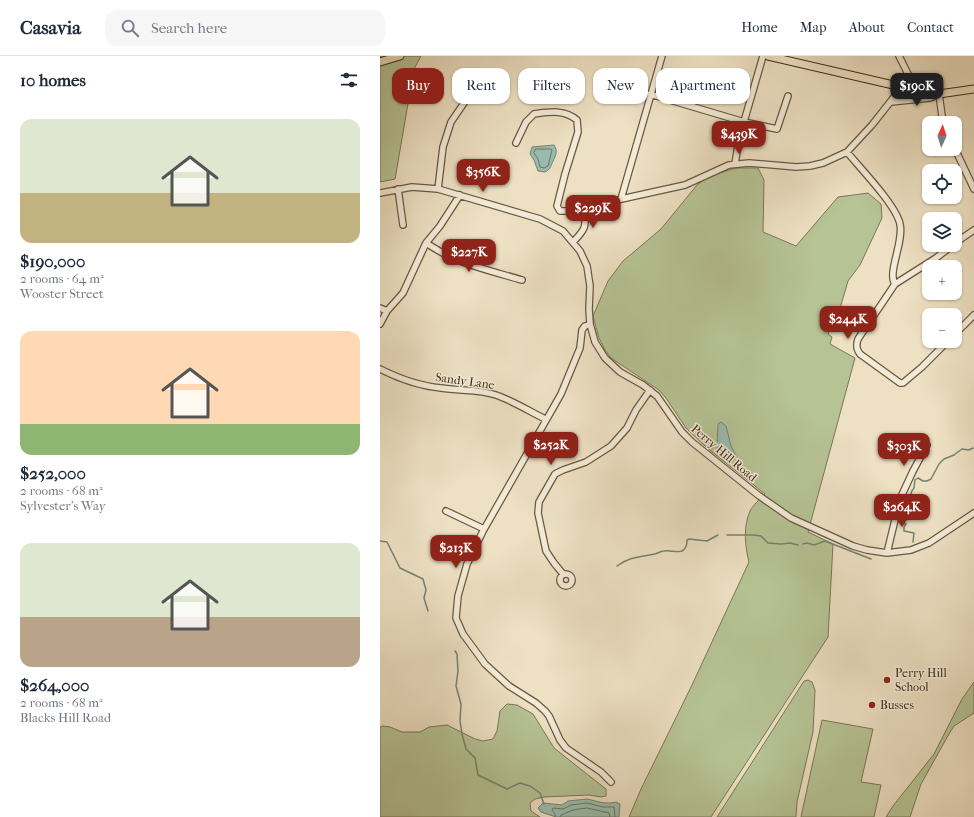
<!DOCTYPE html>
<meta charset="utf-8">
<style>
body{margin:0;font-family:"IM FELL French Canon",serif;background:#f6f6f7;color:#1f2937;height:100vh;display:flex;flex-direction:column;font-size:15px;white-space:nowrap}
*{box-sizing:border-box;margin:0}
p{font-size:13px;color:#747a83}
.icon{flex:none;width:22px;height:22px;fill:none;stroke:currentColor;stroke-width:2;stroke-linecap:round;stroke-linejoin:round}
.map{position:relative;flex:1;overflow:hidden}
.sheet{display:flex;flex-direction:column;background:#fff;width:380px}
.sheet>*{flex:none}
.banner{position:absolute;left:12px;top:12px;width:380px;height:36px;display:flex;gap:8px}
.needle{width:26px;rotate:4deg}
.tools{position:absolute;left:542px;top:60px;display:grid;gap:8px}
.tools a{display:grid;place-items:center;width:40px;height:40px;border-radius:8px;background:#fff;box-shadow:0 1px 3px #0004;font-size:20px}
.price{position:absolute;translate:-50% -34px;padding:0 9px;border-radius:8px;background:#8f2418;color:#fff;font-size:13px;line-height:26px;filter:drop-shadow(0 1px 2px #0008)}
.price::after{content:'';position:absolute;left:50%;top:24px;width:12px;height:9px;margin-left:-6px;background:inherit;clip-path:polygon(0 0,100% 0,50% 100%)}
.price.active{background:#222;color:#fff}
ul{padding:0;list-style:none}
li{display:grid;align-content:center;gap:8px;height:212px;padding:0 20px}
li span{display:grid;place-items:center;height:124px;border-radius:12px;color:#555}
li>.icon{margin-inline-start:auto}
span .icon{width:72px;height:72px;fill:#fffc;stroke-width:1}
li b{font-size:17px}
h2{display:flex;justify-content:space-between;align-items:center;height:48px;padding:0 20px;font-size:17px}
.chip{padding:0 14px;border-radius:12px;background:#fff;box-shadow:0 1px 3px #0004;font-size:14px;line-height:36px}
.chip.active{background:#8f2418;color:#fff}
header{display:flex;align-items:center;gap:24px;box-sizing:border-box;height:56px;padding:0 20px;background:#fff;border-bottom:1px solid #e0e1e3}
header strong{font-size:19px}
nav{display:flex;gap:22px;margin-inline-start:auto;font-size:14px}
.search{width:280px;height:36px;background:#f6f6f7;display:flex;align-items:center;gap:10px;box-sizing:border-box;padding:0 14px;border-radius:12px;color:#747a83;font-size:15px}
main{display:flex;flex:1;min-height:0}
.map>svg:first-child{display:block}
</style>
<header>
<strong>Casavia</strong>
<div class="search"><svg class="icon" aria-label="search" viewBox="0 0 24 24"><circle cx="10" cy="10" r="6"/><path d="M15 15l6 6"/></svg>Search here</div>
<nav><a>Home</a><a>Map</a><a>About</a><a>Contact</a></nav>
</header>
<main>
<section class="sheet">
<h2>10 homes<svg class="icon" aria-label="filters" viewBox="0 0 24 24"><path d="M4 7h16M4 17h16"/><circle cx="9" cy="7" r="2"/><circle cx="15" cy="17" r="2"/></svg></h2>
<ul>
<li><span style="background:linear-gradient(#dfe7d0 60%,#c2b280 0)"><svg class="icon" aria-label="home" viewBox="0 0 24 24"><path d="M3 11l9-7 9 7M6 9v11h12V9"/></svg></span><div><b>$190,000</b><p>2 rooms · 64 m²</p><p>Wooster Street</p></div></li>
<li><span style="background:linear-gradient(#ffd9b3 75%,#8fb573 0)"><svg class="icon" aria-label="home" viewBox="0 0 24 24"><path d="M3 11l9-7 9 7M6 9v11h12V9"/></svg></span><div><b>$252,000</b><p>2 rooms · 68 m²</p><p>Sylvester's Way</p></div></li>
<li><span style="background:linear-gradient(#dfe7d0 60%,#b9a48a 0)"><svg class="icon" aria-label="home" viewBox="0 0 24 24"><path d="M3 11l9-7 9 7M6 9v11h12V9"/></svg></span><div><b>$264,000</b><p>2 rooms · 68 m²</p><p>Blacks Hill Road</p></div></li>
</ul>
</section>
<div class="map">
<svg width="594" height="761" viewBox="0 0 594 761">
<rect width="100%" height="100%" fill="#ede0c3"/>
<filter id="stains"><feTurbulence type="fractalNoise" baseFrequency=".005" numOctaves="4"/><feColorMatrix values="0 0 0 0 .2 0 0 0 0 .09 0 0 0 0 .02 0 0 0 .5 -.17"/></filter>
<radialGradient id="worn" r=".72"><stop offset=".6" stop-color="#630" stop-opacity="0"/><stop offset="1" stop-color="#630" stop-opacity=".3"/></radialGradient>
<!-- green -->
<path fill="#b6c395" stroke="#797755" d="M0,0H41L34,13L15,123L0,126Z
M356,112H378L384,124L383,176L416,190L458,141L488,137L501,148L502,162L480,209L468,225L461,249L448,278L452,281L450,288L475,302L428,476L453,488L448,581L331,761H249L261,733L312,629L369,506C365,490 363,471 370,455C373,449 380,443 385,438L326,391L306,372L286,342L279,334L231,302L225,294L219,282L213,260L228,225L243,205L281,173L317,129L329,120Z
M428,624L432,626L435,634L433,676L417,746L416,761H337L424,625Z
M594,626V657L574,670L569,678L541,728L530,761H506L513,750L554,698L582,643Z
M127,648L137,649L153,658L174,692L226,733V740L221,741L209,739L164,741L155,743L150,747L151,755L160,761H0V671L3,670L10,671L22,676H40L49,671L67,669L95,683L103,685L113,683L117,675L120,655Z
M442,664L493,673L481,726L501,729L494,761H421Z"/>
<!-- water -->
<path fill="#9abdb0" stroke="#748372" d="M174,89C178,95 176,99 173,105C170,111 171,113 165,116L158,115L154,104L150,98L152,91Z
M341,366L346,370L351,390L356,400L353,402H345L337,391L338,370V368Z
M207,743C217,745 226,749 236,746L240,748L239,761H176L161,756L158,752L163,747L182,749L188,745Z"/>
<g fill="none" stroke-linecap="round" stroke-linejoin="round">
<!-- shore -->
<path stroke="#6b7462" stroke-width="1" d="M156,93H171L172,94L168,110L164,112L160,111L158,103L154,97Z
M175,761V758L172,754L173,752L183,753L191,749L207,747L223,751H234L235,761
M180,761L181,759L193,754L199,753L207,752L229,757L230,761"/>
<!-- stream -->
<path stroke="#748372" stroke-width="1.5" d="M347,479H373L381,480L388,487L401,488L410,487L418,489
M0,485L7,486L20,512L43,523L46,534L44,542L48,555
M533,486L534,477L524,475V471L526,468L520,466C520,458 526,452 529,444C531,439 530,436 534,432L535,424L538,422L543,425H547L551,423L559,408L564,403L574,399L582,393L589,394L593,392
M423,488L427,487L434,489L445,485L491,503
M237,510C251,500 261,501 275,498C278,497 281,495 284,495C290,494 296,497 302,495C306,493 307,488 307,484L309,483L327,485L338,479
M75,595L77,598L78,615L76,630L81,648L80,665L82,678L86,693L95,702L98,719L127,733L140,727L150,730L160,737L164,748"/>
<!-- minor casing -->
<g stroke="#685840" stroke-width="8">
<path id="minor" d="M519,0L532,26L534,34
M270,38L364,66L397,73L408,40
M511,46L550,42L559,38L563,67
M136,87L146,66L154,58C169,56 184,53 197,64L198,76L185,118L177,150L180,155H187L305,129L349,109L369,107L416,111L430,110L443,107L467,96L492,69L522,31
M575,93L594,133
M467,96C480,112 516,149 520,168C524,186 507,217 515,228
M355,108L359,83L383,0
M18,133L23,169
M58,133L63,91L71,66L84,47
M0,137L32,131L58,133L160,163L183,175L200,195L207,210L210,230L209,253L210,268L215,286L225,302L240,316L263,329L277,340L302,376L312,386L378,439L411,462L473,490L487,494L507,497L531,494L549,487L594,457
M241,143L282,0
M193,186C207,172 206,170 204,151
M46,187C54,192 62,197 70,201C93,211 118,217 142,224
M575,187L594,174
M0,252L7,255
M0,268L7,255L23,237L46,187L60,170L80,139
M210,268L205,270L202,274L200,292L181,338L103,475L87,508L78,540L76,562L83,578L105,608L129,630L156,647L165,655L169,660L180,684L186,692L221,716L231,726
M575,278L594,259
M568,285L542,311L523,327H520L480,298C476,293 476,289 478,283L515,228L556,202L573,189
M0,313C20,323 39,330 61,332C79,335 98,333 116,339C133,345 149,355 165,363
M66,455L104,473
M507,497L520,443L533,415L547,389
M180 524a6 6 0 1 1 12 0a6 6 0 1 1-12 0Z
M183,518L174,507L166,495L158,457L159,446L175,418L183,414L206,406L231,390L247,372L256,354L270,334"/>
</g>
<!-- major casing -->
<g stroke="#3c2b15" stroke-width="9">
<path id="major" d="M388,0L548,37L559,38L594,33
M0,6L20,0"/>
</g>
<!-- minor -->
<use href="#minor" stroke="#f3ebd8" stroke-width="5.5"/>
<!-- major -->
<use href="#major" stroke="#ede0c3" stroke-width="7"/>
</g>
<!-- markers -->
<g fill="#8f2418" stroke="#f3ebd8" stroke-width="1.5">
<circle cx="507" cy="624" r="4"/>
<circle cx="492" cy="649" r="4"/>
</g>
<g text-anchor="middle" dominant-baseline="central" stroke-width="3" stroke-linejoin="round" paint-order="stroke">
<!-- street labels -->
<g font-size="12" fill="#3c2b15" stroke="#f3ebd8">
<text transform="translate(85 325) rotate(8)">Sandy Lane</text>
<text transform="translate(344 397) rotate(40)">Perry Hill Road</text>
</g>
<!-- poi labels -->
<g font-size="12" fill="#3c2b15" stroke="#f3ebd8" text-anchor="start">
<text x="515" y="617">Perry Hill<tspan x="515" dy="14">School</tspan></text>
<text x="500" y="649">Busses</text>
</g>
</g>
<rect width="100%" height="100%" filter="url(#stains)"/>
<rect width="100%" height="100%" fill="url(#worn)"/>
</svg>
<div class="tools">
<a><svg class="needle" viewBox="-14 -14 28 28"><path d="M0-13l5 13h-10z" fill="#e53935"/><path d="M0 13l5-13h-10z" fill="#747a83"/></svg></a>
<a><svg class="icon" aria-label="locate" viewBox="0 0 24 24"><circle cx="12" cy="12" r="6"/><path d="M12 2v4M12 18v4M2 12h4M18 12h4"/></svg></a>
<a><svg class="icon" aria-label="layers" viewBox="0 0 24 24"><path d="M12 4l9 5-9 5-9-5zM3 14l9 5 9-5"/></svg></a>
<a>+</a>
<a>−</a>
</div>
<b class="price active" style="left:537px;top:51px">$190K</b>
<b class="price" style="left:359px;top:99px">$439K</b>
<b class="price" style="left:103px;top:137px">$356K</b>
<b class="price" style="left:213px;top:173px">$229K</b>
<b class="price" style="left:89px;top:217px">$227K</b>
<b class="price" style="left:468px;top:284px">$244K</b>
<b class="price" style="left:171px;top:410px">$252K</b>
<b class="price" style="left:524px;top:411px">$303K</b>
<b class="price" style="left:522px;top:472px">$264K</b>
<b class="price" style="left:76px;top:513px">$213K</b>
<div class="banner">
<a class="chip active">Buy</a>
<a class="chip">Rent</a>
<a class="chip">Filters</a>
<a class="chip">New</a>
<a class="chip">Apartment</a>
</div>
</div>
</main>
